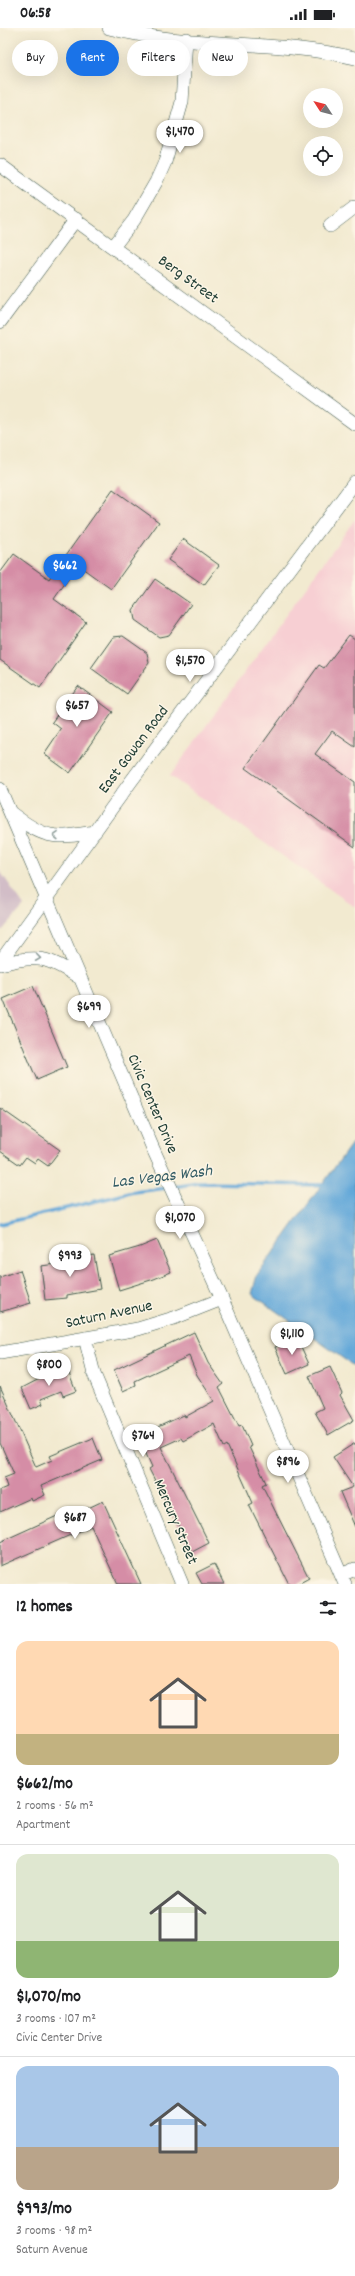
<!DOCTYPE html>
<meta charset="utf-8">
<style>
body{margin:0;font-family:Dekko,sans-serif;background:#f6f6f6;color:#202124;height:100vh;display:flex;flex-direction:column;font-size:15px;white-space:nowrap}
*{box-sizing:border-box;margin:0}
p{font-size:13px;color:#757577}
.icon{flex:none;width:22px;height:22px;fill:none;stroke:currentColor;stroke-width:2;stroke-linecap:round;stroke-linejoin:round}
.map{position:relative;height:1556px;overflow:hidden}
.panel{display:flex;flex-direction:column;background:#fff;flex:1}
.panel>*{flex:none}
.guide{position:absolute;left:12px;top:12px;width:331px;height:36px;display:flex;gap:8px}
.needle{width:26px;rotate:306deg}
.controls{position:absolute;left:303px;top:60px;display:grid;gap:8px}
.controls a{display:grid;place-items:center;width:40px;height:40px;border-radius:50%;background:#fff;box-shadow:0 4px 16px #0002;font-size:20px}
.price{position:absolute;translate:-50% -34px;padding:0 9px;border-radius:14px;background:#fff;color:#222;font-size:13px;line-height:26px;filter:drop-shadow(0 1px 2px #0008)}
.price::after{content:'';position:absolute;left:50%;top:24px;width:12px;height:9px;margin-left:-6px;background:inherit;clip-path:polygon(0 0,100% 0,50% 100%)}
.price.active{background:#1a73e8;color:#fff}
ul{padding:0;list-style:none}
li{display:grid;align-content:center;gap:8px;height:212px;padding:0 16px}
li+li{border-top:1px solid #e0e0e0}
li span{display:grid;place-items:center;height:124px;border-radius:12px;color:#555}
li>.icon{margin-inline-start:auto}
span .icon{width:72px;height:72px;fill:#fffc;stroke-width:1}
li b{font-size:17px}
h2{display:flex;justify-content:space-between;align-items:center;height:48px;padding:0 16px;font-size:17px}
.pill{padding:0 14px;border-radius:18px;background:#fff;box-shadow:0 4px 16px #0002;font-size:14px;line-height:36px}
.pill.active{background:#1a73e8;color:#fff}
.status{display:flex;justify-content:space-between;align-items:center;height:28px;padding:0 20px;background:#fff;direction:ltr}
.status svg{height:11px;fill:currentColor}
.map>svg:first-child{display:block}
</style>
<div class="status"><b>06:58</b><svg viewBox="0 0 49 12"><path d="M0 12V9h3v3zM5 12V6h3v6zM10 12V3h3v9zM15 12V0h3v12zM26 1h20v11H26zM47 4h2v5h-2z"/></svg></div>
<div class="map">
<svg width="355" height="1556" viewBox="0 0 355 1556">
<rect width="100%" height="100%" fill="#fcf5e5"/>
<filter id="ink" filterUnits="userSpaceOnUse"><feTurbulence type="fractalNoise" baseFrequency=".025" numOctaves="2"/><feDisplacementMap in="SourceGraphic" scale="8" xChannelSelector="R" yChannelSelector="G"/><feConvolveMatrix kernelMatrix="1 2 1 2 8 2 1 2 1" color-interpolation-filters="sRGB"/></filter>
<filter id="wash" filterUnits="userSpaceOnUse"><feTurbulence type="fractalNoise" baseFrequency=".012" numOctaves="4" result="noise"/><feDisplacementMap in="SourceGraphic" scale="16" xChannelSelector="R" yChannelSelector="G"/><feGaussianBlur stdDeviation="0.9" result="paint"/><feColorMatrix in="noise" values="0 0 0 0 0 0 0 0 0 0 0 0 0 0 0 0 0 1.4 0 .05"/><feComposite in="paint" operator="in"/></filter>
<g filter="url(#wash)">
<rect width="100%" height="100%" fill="#f2ead0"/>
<!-- built -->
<path fill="#f7cfd3" d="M355,491V879L170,748Z"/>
<!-- industrial -->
<path fill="#d2bdc7" d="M0,843L24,878L0,905Z"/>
<!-- water -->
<path fill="#64a8d9" stroke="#427286" d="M355,1111V1339L252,1266L257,1247Z"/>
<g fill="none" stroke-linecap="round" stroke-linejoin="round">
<!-- stream -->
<path stroke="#64a8d9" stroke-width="3.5" d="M173,1159L199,1155L327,1157
M0,1196L134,1164L167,1160"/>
</g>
<g id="blocks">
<!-- building -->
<path fill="#d58da6" d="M113,461L159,494L111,561L78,537L54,571L86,594L40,660L0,632V545L14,526L49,551Z
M183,511L219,537L204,557L168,532Z
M155,551L191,576L169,607L159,609L135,592L133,582Z
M349,607L355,611V719L332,703L315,726L355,754V819L245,740L319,637L324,640Z
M123,608L147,625L149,635L127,666L91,640L113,609Z
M78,658L113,684L70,745L44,726L61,701L52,694Z
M33,958L67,1039L37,1052L3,971Z
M0,1080L60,1122L48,1138L38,1131L35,1135L26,1129L20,1137L0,1123Z
M157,1212L171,1244L154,1251L119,1262L109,1228L140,1219Z
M94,1227L100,1261L67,1267V1270L45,1272L41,1238L72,1234V1231Z
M20,1242L31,1275L0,1284V1249Z
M194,1304L208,1335L223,1356L219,1359L239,1398L242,1397L251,1418L249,1419L266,1455L262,1457L309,1550L298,1556H289L249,1477L253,1475L227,1417L224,1419L214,1396L183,1413L181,1410L161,1419L209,1515L192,1524L149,1441L152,1439L138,1408L184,1387L185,1389L214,1373L197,1347L189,1328L135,1353L136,1357L123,1363L114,1342Z
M297,1310L309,1336L287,1346L275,1319Z
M66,1337L76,1363L63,1368L61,1363L41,1371L43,1376L31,1381L22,1360Z
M330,1339L342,1365L340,1367L354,1392L328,1407L315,1384L323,1380L309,1348Z
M0,1358L36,1439L52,1432L50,1428L93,1410L102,1432L41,1458L45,1467L32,1473L31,1470L0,1484V1462L7,1459L4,1450L14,1446L0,1415Z
M355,1415V1499L340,1464L353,1459L333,1429Z
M103,1473L141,1556H118L91,1498L0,1538V1514L66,1484L69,1489Z
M214,1536L224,1556H202L196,1545Z"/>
</g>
</g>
<g filter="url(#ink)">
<use href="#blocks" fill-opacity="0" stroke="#3f574b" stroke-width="1"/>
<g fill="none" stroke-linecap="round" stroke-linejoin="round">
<!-- minor casing -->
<g stroke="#3f574b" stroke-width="14">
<path id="minor" d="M109,0C189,21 275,11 355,30
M0,137L355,396
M330,198L355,179
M113,219L134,192L156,154L165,134L182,74L186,11
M0,294L76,191
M0,761L154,1123L222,1271L345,1556
M11,785C45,811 53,811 95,804
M0,934L132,752L355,454
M0,936C38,926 48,929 80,950
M85,1310L94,1346L182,1556
M0,1325L138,1301L174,1290L222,1271
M341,1547L355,1541"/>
</g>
<!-- minor -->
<use href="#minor" stroke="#fff" stroke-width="13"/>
</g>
<!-- one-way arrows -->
<defs><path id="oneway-chevron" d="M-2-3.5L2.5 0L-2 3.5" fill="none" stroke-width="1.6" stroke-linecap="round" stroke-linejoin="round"/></defs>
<g stroke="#8f9e9a">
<use href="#oneway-chevron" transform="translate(56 808) rotate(-178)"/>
<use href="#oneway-chevron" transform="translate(38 930) rotate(8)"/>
</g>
</g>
<g text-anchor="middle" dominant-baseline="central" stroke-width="3" stroke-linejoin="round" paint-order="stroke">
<!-- street labels -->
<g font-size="16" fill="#1f3d34" stroke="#fcf5e5">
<text transform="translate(188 252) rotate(36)">Berg Street</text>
<text transform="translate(134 722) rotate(-53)">East Gowan Road</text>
<text transform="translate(152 1076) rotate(67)">Civic Center Drive</text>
<text transform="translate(109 1287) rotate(-12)">Saturn Avenue</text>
<text transform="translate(175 1494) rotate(67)">Mercury Street</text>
</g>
<!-- water labels -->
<g font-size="17" font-style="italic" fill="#345d66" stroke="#fcf5e5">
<text transform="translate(162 1150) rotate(-7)">Las Vegas Wash</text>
</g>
</g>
</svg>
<div class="controls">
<a><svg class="needle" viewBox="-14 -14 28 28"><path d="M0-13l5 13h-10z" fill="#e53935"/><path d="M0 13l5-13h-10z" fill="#757577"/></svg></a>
<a><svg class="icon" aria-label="locate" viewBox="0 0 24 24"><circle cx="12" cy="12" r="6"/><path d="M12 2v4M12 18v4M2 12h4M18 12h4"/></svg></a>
</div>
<b class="price" style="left:180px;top:126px">$1,470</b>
<b class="price active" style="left:65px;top:560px">$662</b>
<b class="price" style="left:190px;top:655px">$1,570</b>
<b class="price" style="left:77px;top:700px">$657</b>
<b class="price" style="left:89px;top:1001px">$699</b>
<b class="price" style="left:180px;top:1212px">$1,070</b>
<b class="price" style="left:70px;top:1250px">$993</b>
<b class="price" style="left:292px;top:1328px">$1,110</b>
<b class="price" style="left:49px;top:1359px">$800</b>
<b class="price" style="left:143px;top:1430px">$764</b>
<b class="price" style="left:288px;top:1456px">$896</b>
<b class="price" style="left:75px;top:1512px">$687</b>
<div class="guide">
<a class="pill">Buy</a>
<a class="pill active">Rent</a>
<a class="pill">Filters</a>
<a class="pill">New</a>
</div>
</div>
<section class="panel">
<h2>12 homes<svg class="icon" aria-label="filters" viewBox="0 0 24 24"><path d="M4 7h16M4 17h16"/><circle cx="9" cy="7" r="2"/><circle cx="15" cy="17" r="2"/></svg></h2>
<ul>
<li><span style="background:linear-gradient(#ffd9b3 75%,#c2b280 0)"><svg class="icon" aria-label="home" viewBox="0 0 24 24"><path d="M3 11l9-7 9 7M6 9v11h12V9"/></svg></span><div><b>$662/mo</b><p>2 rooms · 56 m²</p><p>Apartment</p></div></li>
<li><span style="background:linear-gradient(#dfe7d0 70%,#8fb573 0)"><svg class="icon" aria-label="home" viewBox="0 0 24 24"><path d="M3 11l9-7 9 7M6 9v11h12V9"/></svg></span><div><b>$1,070/mo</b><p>3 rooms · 107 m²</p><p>Civic Center Drive</p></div></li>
<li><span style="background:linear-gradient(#a9c7e8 65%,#b9a48a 0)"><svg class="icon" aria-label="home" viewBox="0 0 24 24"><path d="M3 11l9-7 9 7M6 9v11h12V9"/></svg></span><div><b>$993/mo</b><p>3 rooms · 98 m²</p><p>Saturn Avenue</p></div></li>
</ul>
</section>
